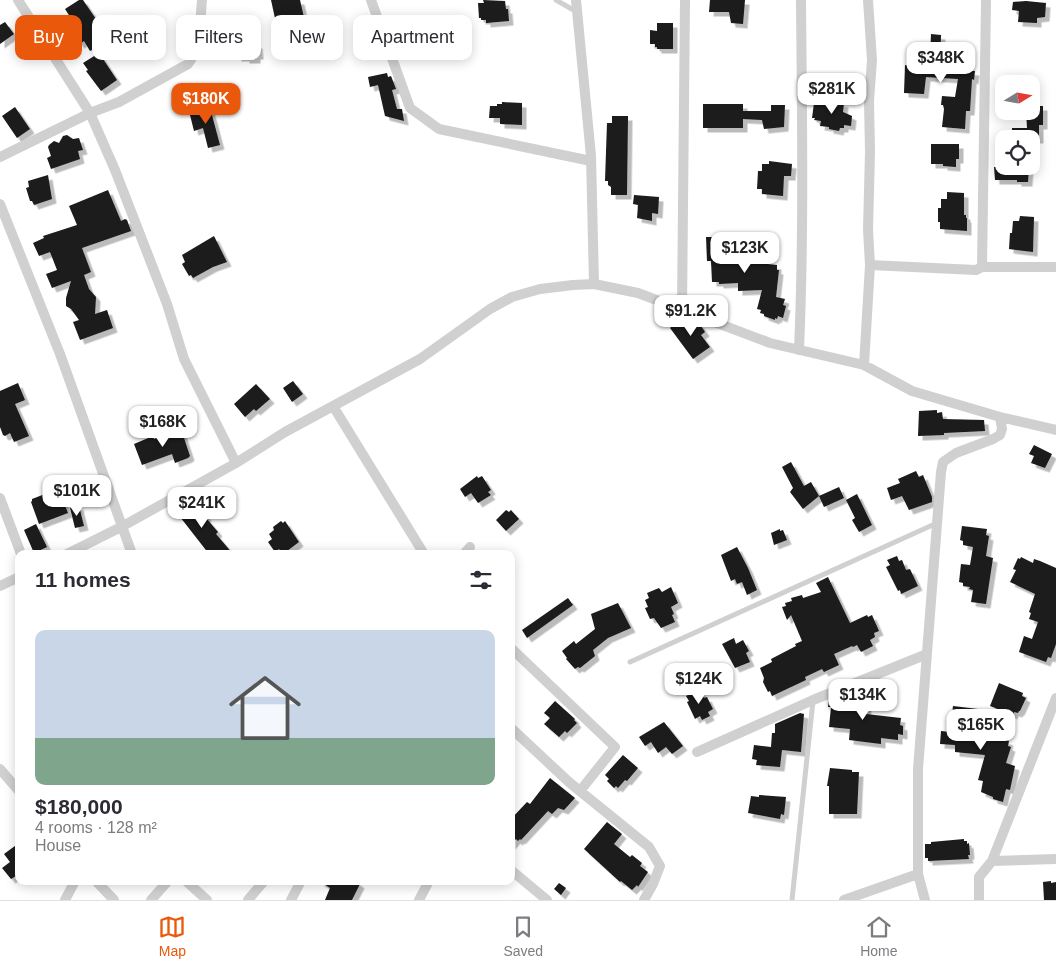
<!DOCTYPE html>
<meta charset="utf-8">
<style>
body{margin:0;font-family:Helvetica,sans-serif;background:#f7f7f7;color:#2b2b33;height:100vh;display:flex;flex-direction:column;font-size:19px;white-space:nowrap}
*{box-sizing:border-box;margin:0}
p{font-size:16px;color:#7c7c81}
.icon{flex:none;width:28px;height:28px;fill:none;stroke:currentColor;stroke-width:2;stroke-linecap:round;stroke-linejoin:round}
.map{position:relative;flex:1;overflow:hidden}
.panel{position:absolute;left:15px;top:550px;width:500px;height:335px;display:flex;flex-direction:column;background:#fff;border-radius:10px;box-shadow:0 2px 12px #0003}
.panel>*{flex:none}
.hud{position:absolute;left:15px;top:15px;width:500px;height:45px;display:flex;gap:10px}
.needle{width:32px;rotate:79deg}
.tools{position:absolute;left:995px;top:75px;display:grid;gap:10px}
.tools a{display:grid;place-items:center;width:45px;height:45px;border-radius:10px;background:#fff;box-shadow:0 2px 12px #0003;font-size:25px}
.price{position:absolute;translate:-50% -42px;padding:0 11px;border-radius:10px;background:#fff;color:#222;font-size:16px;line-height:32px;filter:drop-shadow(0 1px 2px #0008)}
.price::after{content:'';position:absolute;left:50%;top:30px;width:15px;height:11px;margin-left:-8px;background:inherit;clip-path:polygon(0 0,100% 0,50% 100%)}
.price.active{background:#ea580c;color:#fff}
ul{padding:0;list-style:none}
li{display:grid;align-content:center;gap:10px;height:265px;padding:0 20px}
li span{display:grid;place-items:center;height:155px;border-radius:10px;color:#555}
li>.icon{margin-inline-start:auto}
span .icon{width:90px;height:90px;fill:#fffc;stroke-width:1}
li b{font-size:21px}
h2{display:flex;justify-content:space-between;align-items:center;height:60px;padding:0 20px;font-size:21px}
.chip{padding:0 18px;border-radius:10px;background:#fff;box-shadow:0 2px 12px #0003;font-size:18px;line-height:45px}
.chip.active{background:#ea580c;color:#fff}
.tab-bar{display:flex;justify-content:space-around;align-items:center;height:70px;border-top:1px solid #e1e1e2;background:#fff;font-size:14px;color:#7c7c81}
.tab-bar a{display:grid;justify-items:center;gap:2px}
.tab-bar .active{color:#ea580c}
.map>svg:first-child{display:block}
</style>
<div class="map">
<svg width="1056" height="900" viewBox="0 0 1056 900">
<defs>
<filter id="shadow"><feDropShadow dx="4.5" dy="4.5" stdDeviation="0" flood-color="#0004"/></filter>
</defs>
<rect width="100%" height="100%" fill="#fff"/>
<!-- building -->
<path fill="#1a1a1a" filter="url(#shadow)" d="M79,0H83L100,25L99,27L101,31L99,32L105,42L90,51L84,41L80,44L70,29L76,26L65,9Z
M271,0H300L306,26L278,32Z
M483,0L505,1L506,9H508L509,21L486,23V20H481V18H479L478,3H484Z
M710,0H745L743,24L731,23L729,12H709Z
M1026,1L1046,3L1045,17L1037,18V23L1018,22L1019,11L1012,10L1013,2Z
M5,22L14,34L0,44V25Z
M657,23H673V49H657V47H655V44H650V30L657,31Z
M931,34L941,35L940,69L975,71L974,80L972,79L970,111H966L965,129L942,127L944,109L943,105H941L942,96L955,97L958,79L926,77L924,94L904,93L905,65L909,66V57L930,58Z
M253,36L255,38V44H258L259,55H256V59H245V57H237V54H234L233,45H241L240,37Z
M99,53L117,80L101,91L86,71L88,70L83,63Z
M387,73L388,77L391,76L396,89L392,90L397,109H402L404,121L385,116L378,85L370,87L368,77Z
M826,98L837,99V102L844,103L843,112L852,116L851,126L844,125V128H840L839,131L829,129V127L820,126L821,121L814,120L815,118H812L814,103L825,105Z
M502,102L522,103V125L500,124V118H489L490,106H497V104H502Z
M209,104L220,145L208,148L203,128L194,131L190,115L200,113L198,107Z
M703,104H743V111H771V105H785L784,127L764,129L762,120L743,119V128H703Z
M1031,106H1043V125H1039V139H1012V128H1027L1026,111H1031Z
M15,107L30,129L17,138L2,116Z
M612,116H628L627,195H611V187L608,185V181H605L607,123H612Z
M67,135L73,139L79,138L83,150L78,151L80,159L51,169L47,158L51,156L48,147L49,145L54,141L59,143L63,136Z
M931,144H959V159H956V167L943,166V164H931Z
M769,161L792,164L791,176H784L783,196L762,194V189H757L758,171H762V164H769Z
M994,167H1029L1028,182H1017V180H995Z
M48,175L52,199L34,205L32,201H30L26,188L29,187L28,181Z
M108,190L121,221L125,219L127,220L131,231L82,248L91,272L84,275L89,289L96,297L95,314L107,310L113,328L80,340L73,322L79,320L71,309L66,306V298L71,281L52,288L46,274L57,270L50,252L39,256L33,243L44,238L43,236L77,225L69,206Z
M947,192L964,193V215H966V218H967V231L940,229V222H938V208H941V199H947Z
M634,195L659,197L658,214L652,213V221L637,218L638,205L633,204Z
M1020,216L1034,217L1033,252L1009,249L1010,233H1012L1013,221H1019Z
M214,236L227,262L213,267L193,278L191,275L189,276L182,264L185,262L182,255Z
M706,237H734V246H743V255H748L749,262L777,265V270H779L776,297L785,299L783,305L786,306L783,318L778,316L777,319L775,318V320L764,316V314L760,313L761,310L757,309L762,290L738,291V283L719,284V282H712L711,261H707Z
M683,317L691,321L695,325L699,323L705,332L701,335L710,347L693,359L670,328Z
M293,381L303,394L292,402L283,388Z
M18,383L25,400L15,404L29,436L14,442L10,433L5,436L3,435L0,427V391Z
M256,384L270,399L256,411L254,409L245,417L234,404Z
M937,410V413L942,412L943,419L984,420L985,431L944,433V435L918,436L919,411Z
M181,429L190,456L188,458L175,463L172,454L142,465L134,444L153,436L154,439Z
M1034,445L1052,454L1045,468L1031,463L1034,456L1029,454Z
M791,462L804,486L811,482L819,496L839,487L844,498L824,507L819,496L803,509L790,492L793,488L782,467Z
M916,471L919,477L923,475L932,497V502L909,510L902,496L891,500L887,488L900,483L898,479Z
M477,476L478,478L482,476L491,490L488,492L491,495L478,503L471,493L465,497L460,489Z
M58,489L68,513L39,524L31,502L32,501V499Z
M857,494L872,525L859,532L852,520L855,518L846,500Z
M193,498L207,517L206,518L218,532L216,534L233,554H209L177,513L181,510L180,508Z
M79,506L84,526L75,528L70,508Z
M506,510L509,512L511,510L519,519L506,531L496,520Z
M281,521L283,523L285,521L299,542L283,554L279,549L275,552L268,542L272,539L269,534L274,530L273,527Z
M36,524L47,547L34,553L24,530Z
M962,526L987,529L986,535L989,536L986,556L993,558L986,604L971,602L973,590L969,589L970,587L963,586V583L959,582L961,564L970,565L973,547L963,545V541L960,540Z
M780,529V531L783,530L787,540L774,545L771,533Z
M737,547L748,568L757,590L747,595L742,582L737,584L735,579L731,581L721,555Z
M897,556L899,561L902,560L906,570L910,569L918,586L901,594L900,590L898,591L886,567L890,565L887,560Z
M1021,557L1033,563L1034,559L1040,561L1056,568V644L1051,658L1048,657L1046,662L1019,652L1024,636L1032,639L1038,622L1029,619L1031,613L1029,612L1035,594L1010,582L1016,570L1013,569L1018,558L1020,559Z
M828,577L850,623L867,615L868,617L872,615L879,631L874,633L875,637L870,640L873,646L861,652L857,645L853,647L852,646L834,654L839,665L824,672L822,669L805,677L806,680L772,696L770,691L768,692L763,682L764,678L760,668L772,662L771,659L796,646L795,644L802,641L791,615L787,620L782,607L786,606L785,603L792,601L791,598L802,595L803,598L821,592L816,583Z
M671,587L678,603L671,607L674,614L672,615L675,622L661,628L654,618L650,619L645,608L648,607L645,600L649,598L647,593L659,588L662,592Z
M568,598L573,605L527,638L522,630Z
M618,603L631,628L608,638L593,650L595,656L580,668L578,667L575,669L566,659L567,658L562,651L574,641L576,644L595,629L591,614Z
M734,638L736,644L743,640L749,651L746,653L750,662L735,668L722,644Z
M999,683L1023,693L1022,696L1026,698L1020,711H1019L1018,713L1014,712L1013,715L990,706Z
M699,689L704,698L707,697L713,709L708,712L710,716L702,720L700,716L695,719L687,702L689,701L686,696Z
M845,694L848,695L847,696L868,699L866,714L901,718L900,725L903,726V735L898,734V740L881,738V744L849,740L850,729L829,727L831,707H828L829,701Z
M555,701L575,719L574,720L577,723L567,733L565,731L559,737L544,724L550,718L544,713Z
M953,706L978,709L975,731L1009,741L1008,746L1011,747L1006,763L1015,766L1010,790L1006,789L1003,802L993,799V797L981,792L983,781L978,780L985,755L955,752V745L940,744L941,731L950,732Z
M800,713L804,714L801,752L782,750L780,767L756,765L757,760L752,759L754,745L771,747L772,733H775V724Z
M664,722L683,746L672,754L666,747L658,753L651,742L645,746L639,737Z
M623,755L638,768L627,781L625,780L618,788L616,786L614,788L607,781L609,779L605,775Z
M830,768L852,770V772H859L857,814H829V786H827Z
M550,778L575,798L564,810L558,808L552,814L548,811L521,840L520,839L518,841L516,839L511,845V819L527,802L530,804Z
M759,795L786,797L784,815L781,814L780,819L748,813L751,796L759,797Z
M607,822L622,834L614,844L630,857L632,855L642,863L640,866L648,872L638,887L637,885L632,890L621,881L620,882L584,849Z
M964,839V841H967V844L969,843L970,855H968L969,859L928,861V858H925V844H931V842Z
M19,843V874L11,879L2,868L10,862L4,854Z
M319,881H356L360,884L352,900H325L330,888Z
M1051,881V883L1056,882V900H1044L1043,882Z
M559,883L566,888L561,895L554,889Z"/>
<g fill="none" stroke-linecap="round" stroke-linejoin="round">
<!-- service -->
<path stroke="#d0d0d0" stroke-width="5" d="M556,0L577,12
M630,662L937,523
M792,900L813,701"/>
<!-- minor -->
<path stroke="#d0d0d0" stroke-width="10" d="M18,0L90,113L115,170L167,304L184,359L236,463
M371,0L410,108L439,129L591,161
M576,0L591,156L594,284
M0,157L90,113L119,102L188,64C201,47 200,21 202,0
M0,204L60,354L132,554
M870,265L976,270L982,267L986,0
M982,267H1056
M682,310L685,0
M799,350C804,233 802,117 801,0
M864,365L870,265L868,230L870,152L869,101L872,60L868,0
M333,406L424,554
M0,498L21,554
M67,554L123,526L236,463L285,432L420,359L490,309L512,297L540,289L573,285L594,284L638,293L770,343L864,365L912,391L1000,417L1056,430
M464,554L470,547
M0,586L19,577
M511,648L615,747L580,791
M511,728L570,783L649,847L660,866L653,884L644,900
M697,752L813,700L927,654
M0,769L19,791
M992,861L1056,859
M511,870L547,900
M96,881L114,900
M186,881L207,900
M65,900L75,881
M151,900L168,881
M248,900L264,881
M291,900L301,881
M419,900L429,881
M844,900L918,874
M925,900L918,874V769L941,472L943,462L956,453L993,439L1000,435L1002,429L1000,417
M979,900V877L992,861L1056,698"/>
</g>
</svg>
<div class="tools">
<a><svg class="needle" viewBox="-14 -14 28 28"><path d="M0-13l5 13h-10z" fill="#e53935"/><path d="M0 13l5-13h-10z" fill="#7c7c81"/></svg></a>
<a><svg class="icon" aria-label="locate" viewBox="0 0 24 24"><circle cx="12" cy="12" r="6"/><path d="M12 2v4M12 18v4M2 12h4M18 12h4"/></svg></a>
</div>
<b class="price" style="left:941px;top:84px">$348K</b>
<b class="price" style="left:832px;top:115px">$281K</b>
<b class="price active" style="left:206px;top:125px">$180K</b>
<b class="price" style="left:745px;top:274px">$123K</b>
<b class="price" style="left:691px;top:337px">$91.2K</b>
<b class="price" style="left:163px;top:448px">$168K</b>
<b class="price" style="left:77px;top:517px">$101K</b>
<b class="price" style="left:202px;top:529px">$241K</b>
<b class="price" style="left:699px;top:705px">$124K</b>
<b class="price" style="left:863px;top:721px">$134K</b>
<b class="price" style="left:981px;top:751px">$165K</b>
<div class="hud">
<a class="chip active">Buy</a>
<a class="chip">Rent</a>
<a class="chip">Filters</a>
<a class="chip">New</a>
<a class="chip">Apartment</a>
</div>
<section class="panel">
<h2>11 homes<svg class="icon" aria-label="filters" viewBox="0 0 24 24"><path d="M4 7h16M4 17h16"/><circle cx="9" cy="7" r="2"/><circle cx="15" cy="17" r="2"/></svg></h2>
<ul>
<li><span style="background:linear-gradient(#c9d6e8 70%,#7fa58c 0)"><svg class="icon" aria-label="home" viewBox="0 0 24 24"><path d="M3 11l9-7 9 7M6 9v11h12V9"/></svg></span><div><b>$180,000</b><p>4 rooms · 128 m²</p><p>House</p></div></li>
</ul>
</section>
</div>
<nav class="tab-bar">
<a class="active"><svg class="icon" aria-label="map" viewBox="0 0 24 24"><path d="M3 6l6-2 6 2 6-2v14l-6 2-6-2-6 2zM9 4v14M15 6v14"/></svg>Map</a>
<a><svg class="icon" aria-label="saved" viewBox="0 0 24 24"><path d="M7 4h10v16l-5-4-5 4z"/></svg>Saved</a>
<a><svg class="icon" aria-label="home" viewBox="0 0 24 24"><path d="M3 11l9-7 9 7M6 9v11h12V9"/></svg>Home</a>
</nav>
